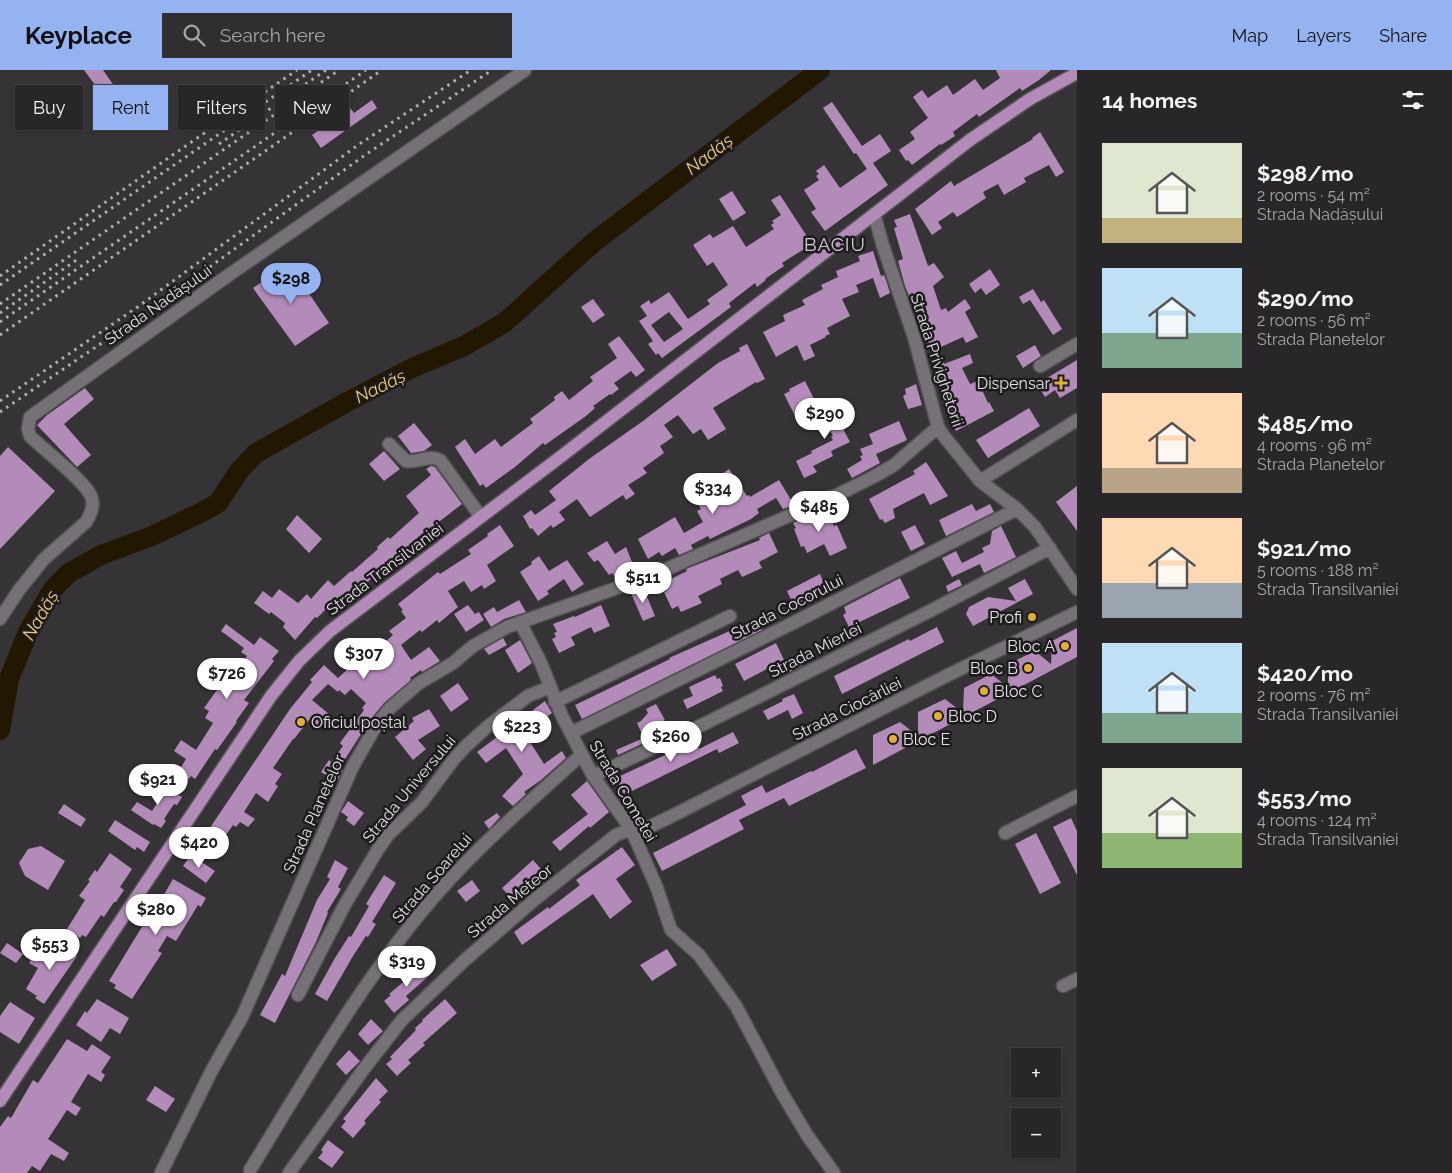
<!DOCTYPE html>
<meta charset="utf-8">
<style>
body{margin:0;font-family:Raleway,sans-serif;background:#302e31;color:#f1f3f6;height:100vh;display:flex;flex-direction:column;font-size:19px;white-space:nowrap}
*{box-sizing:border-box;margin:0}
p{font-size:16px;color:#a5a5a8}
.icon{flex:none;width:28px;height:28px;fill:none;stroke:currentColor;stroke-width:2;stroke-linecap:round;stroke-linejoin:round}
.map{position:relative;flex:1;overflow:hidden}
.side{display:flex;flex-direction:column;background:#282629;width:375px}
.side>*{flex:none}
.top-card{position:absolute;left:15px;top:15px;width:475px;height:45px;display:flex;gap:10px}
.fabs{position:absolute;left:1011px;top:978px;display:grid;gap:10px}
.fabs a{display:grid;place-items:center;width:50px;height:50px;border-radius:0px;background:#282629;box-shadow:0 1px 4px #0004,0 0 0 1px #444346;font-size:25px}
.price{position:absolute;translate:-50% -42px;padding:0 11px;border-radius:18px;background:#fff;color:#222;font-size:16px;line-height:32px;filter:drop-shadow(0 1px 2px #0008)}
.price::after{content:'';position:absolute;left:50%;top:30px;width:15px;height:11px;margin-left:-8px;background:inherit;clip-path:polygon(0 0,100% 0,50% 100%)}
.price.selected{background:#95b2f1;color:#111}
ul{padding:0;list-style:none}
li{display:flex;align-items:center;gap:15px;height:125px;padding:0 25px}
li span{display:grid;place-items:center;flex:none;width:140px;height:100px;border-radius:0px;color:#555}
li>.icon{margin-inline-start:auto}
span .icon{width:60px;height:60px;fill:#fffc;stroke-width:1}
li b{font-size:21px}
h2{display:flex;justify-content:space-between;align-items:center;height:60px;padding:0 25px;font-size:21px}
.chip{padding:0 18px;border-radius:0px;background:#282629;box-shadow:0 1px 4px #0004,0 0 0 1px #444346;font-size:18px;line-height:45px}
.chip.selected{background:#95b2f1;color:#111}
header{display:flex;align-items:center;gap:30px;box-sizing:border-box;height:70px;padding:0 25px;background:#95b2f1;color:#111}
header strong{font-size:24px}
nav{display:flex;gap:28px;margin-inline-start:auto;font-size:18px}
.search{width:350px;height:45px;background:#302e31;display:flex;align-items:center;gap:12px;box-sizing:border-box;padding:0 18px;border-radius:0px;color:#a5a5a8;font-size:19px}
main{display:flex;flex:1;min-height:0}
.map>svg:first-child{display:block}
</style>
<header>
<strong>Keyplace</strong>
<div class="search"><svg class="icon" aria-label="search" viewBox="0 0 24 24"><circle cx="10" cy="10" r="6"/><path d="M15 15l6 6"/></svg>Search here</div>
<nav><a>Map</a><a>Layers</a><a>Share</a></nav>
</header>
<main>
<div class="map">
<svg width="1077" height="1103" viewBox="0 0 1077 1103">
<rect width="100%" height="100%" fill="#363337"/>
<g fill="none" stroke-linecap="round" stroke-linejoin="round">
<!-- river -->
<path stroke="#221700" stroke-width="20" d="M0,660L9,609L29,560L53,519L69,503L101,485L152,466L204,441L218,433L239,401L256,383L349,331L412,298L462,277L504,253L594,172L820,0"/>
</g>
<!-- building -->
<path fill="#b28bb8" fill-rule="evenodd" d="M84,0H103L117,20L121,17L128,27L112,38Z
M996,0H1051L1039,10L1022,21L1020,18L979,47L977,44L953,62L955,66L941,75L940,74L912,95L908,90L906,91L899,80L915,69L910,62L928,48L913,27L922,20L928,28L947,15L953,25L975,9L983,20L1000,8Z
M372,30L377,38L321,78L312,65L350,38L354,43Z
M832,32L862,76L880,64L891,81L873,93L888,115L825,161L811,142L816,139L804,120L819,110L816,106L819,104L816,101L824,95L840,118L867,99L856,83L854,84L823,38Z
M1040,62L1064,102L1056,107L1049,95L1024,108L1026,112L1004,125L998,114L983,122L986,128L957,147L953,142L938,152L942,158L932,165L915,139L951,111L954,116L1033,69L1032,68Z
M732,121L746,143L733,151L719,129Z
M780,125L812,174L782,193L784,196L765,209L766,210L757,217L755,213L729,233L731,237L662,288L658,283L656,285L648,274L653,271L639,251L647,246L640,236L649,230L651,234L669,222L688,249L710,234L707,230L728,215L713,192L707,196L693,175L710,164L713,168L733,156L746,177L774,159L771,155L774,153L772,151L781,145L771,130ZM669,242L683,259L664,272L651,255Z
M910,144L928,196L934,193L944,207L933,216L941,240L946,238L948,242L965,229L971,238L965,242L978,267L966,273L963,267L932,281L905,216L898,191L903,189L896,165L894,158L897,157L894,150Z
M873,181L881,206L884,205L887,213L890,223L880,228L873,208L856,215L859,222L842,229L850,246L827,258L830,264L825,266L826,267L810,275L815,286L804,291L797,275L776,287L763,262L785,251L783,245L805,235L802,230L823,219L821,215L838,207L836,201L860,191L858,186Z
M289,194L329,253L295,276L253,218Z
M990,199L1000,215L986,225L981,218L975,223L969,214Z
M1033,219L1041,232L1044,230L1062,259L1053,265L1030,230L1023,234L1019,227Z
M593,229L605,245L593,253L581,237Z
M619,266L645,300L636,307L631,301L614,313L619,319L611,325L610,324L593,336L595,338L586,346L545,375L543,373L515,397L486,418L483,414L480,416L455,377L465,369L475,384L495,369L501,377L533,353L530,349L555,330L554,327L562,321L569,330L593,311L590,307L617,288L608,274Z
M747,274L765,309L757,313L756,312L713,338L726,359L708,370L701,359L693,364L678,345L664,355L673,367L660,376L664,383L643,398L647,403L628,415L635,424L626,430L623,425L590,447L577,429L559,442L565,450L553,458L551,455L538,466L532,458L530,459L523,446L531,440L535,445L556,430L549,421L589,389L643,351L718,293L740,281L739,278Z
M1035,275L1041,286L1023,298L1016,286Z
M970,284L973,293L962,298L970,314L978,311L988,333L989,332L994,341L956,361L941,327H943L938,315L940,314L933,294L942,290L944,294Z
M1077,290V318L1060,328L1055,320L1045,327L1037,314Z
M805,311L817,335L795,346L784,324L790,321L789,319Z
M916,314L922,335L908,339L903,326L906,324L905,319Z
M85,318L94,329L64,354L91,385L77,397L37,355L47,345Z
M832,329L842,349L839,351L850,372L831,381L833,386L813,396L817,402L804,408L796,391L812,383L811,381L833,370L831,367L833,366L817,336Z
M1029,338L1040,356L988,388L976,370Z
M899,351L907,370L876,384L880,393L852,408L847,399L862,390L860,386L863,385L860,379L873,374L869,364Z
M414,353L432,375L424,381L411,383L398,366Z
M8,377L55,421L0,479V386Z
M384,381L400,399L384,411L369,394Z
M926,392L948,426L930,435L924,423L893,439L895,448L885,453L882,449L880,450L869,429L915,404L913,401Z
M431,396L435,397L462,434L431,458L430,457L401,482L383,499L384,500L376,508L374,506L356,523L352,519L336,535L333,532L317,548L315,547L295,570L283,557L285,553L271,542L269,544L254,533L263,521L272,528L279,519L298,533L307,524L311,529L328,510L334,516L351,501L352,502L378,479L377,477L388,467L390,469L419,443L406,426L431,405L426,399Z
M729,399L747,426L749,425L750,427L779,410L794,435L783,439L776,428L757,439L759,443L751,449L710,469L708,466L691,475L693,479L679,485L675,478L662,486L659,482L648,489L638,469L675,447L684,463L703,452L697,441L701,439L691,423L703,415L706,421L723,411L719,406Z
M1077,416V461L1056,432Z
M972,434L976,441L990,434L994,442L946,466L939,450Z
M826,438L834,456L837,455L847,478L830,486L824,474L807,483L804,476L801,477L794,459L796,458L793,453Z
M297,445L322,469L309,483L286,459Z
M500,455L514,476L487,495L496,511L484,519L482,515L471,522L464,511L448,521L458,537L439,553L437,550L422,562L420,560L401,575L411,590L429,577L440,591L422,602L421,600L410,608L411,610L384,633L370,650L340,697L343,699L337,712L321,702L329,690L331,692L343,676L340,673L364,640L362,638L366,633L351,619L345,625L339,620L338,622L328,614L312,630L329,644L319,657L309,650L294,669H293L273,698L282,704L275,714L278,716L268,732L256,723L244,742L255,749L248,757L240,752L236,757L233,755L216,779L208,774L210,772L203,768L290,639L312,612L310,610L324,595L338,608L360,588L363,591L393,565L389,561L406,548L401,541L403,540L398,534L438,502L440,504L471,484L468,480L488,466L487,464Z
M915,455L925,474L911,481L901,462Z
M1001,456L1016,487L984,503L980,494L952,507L942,488L956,481L962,493L984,482L982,478L990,474L992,461Z
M769,463L778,482L759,492L762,498L742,507L738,500L720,509L722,514L698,526L702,533L681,542L678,536L672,539L664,522L667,521L663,513L687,501L686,499L760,470L759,468Z
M607,471L615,484L626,477L634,497L616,508L612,503L609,505L598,490L594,492L587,483Z
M539,486L549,501L567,490L584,514L572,522L564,509L547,521L549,524L538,531L520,502L532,494L531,492Z
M820,504L828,522L795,538L787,521Z
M900,508L910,528L849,557L843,545L846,543L844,537Z
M959,509L962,515L948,522L946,516Z
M1025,509L1033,524L973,556L966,544L969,537L988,527L1016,531L1008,518Z
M643,517L655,546L643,551L631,523Z
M519,530L526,542L504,549L491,557L483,544L494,537L497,542Z
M468,535L475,544L479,542L484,550L466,562L454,544Z
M601,535L610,556L594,563L591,557L571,567L575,575L559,583L552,569L556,567L554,563L557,562L553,554L574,546L575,547Z
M756,548L762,560L582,649L575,635L670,589L669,588L741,556L740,555Z
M226,554L254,575L260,567L279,581L272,589L274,591L244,630L249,633L236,651L237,652L217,680L215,679L195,709L191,706L189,709L178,702L186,689L174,681L181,670L196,680L213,653L205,648L209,641L204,638L222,613L203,600L212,588L235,604L247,586L241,582L244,578L221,561Z
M937,557L944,572L842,624L834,606L909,569L910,571Z
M1077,558V587L873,695V665L900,652L918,666V642L945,629L963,643L964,618L991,604L1008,617V594L1035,581L1051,594L1052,571Z
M503,568L507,575L489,585L484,579Z
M520,570L532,593L518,603L505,580Z
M776,573L784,590L744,611L735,594Z
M802,590L804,595L783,605L780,598L793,591L794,593Z
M715,605L717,609L720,608L723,616L721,617L723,621L687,639L683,630L693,626L689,617Z
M458,613L469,629L451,642L440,626Z
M794,624L803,643L792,649L788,640L768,650L763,641L783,631L782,629Z
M545,631L552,643L538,653L537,651L523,661L544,694L562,681L566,688L541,710L524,722L526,724L513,736L502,726L523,704L506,678L486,693L477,682L505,661L503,659L518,647L520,650Z
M656,634L665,650L641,662L637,653L641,651L648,643L646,639Z
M429,639L440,656L418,670L426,679L413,690L395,667L414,651L412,648Z
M733,662L739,673L719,683L717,679L624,725L616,708L695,671L699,679Z
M655,663L657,667L618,685L616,680Z
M856,679L866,698L789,736L784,728L739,750L744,759L662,801L653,783L746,735L741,726L762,715L766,723L811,701L812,702Z
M587,711L609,742L590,758L589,756L560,781L552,772L588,744L571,725Z
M156,712L182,727L177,735L174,734L164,749L166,751L161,758L154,754L153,755L131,740L137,732L152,741L162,726L151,719Z
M348,731L364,743L354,756L346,750L348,747L341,742Z
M64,734L86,749L81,757L58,743Z
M497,743L500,747L489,759L484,752Z
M1071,748L1077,761V805L1053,757Z
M115,750L150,772L144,782L137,777L135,780L108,761Z
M1036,763L1061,813L1040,824L1015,774Z
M41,776L65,791L48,820L25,806L19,793L28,779Z
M622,777L635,795L616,809L632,832L610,849L593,824L522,875L514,862L548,837L549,839L580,815L576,810Z
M110,783L132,799L120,817L124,820L116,832H114L104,847L101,845L86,867L82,865L80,868L67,859L85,830L79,826L90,811L88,810L95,800L97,802Z
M191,785L215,801L206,813L183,796Z
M335,790L348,798L338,817L341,819L327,842L328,843L316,872L275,953L260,945L282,904L285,906L317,830L330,809L327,807Z
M533,790L541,799L510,827L502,818Z
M384,805L396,813L372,852L376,854L368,867L366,866L353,886L327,931L315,924L335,888L349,866L351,867L369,836L366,834Z
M173,809L206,828L201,837L198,835L176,871L167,866L158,881L162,883L132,929L114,918L116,915L109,911L160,827L162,828Z
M472,810L480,821L466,832L457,821Z
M54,872L77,886L44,934L35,928L37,926L26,919L38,898L29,893L35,884L43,889Z
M7,873L23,884L16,893L0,883Z
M667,879L677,895L652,911L640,895Z
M418,892L430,905L406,926L409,930L394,943L384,931L391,925L389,924L407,909L405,907Z
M97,929L129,948L120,964L110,958L101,972L76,955L85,941L87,943Z
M445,929L457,943L423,973L425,975L408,990L411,993L397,1006L386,994L392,989L390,987L416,960L415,958L423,951L422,950Z
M10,932L35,948L19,974L0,962V946Z
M371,949L383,961L368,975L358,964Z
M67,969L87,981L92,974L111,987L101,1002L105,1005L101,1012L88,1004L71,1032L81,1038L76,1046L67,1040L48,1069L69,1083L64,1091L51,1084L40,1101L32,1096L27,1103H0V1057L8,1046L11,1048L33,1010L38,1013Z
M349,980L360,991L346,1005L336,994Z
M376,1008L388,1021L379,1030L381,1032L364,1051L366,1053L353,1068L341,1057L346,1051L343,1049Z
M155,1016L175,1029L166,1042L146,1030Z
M328,1070L344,1082L332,1098L318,1088L323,1082L321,1080Z"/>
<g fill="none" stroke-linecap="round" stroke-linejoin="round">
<!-- minor casing -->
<g stroke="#555255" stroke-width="15">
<path id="minor" d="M874,144L883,176L914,267L938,357L943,365L980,411L1017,439L1035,457L1077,519
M1040,296L1077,274
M389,374L406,391C418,393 429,384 440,390L481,447
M980,411L1077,350
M0,549L19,520L44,489L86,452C91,444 95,435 91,426C85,411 44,380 30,366L28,359L30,347L226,207L525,0
M520,552L541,593L562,646L593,706L631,759L657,818L671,860L699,885L736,936L782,1023L807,1065L834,1103
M555,632L730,546
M571,663L795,552L1017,439
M593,706L706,653L930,541L1050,478
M1005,763L1077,726
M1063,916L1077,909
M298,925L344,836L377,781L388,765L422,732L454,689L466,676L487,657L528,626L550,617
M250,1100C309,1004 366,903 442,818C485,770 534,728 581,685
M161,1103L212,1000L242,947L353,696L377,654L390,638L419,613L453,593L473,576L507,557L653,505L839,424L875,406L894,395L938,357
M289,1103L363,1000L402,950L465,890L533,831L616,765L631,759L647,758L674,745L948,605L1077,542"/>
</g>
<!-- primary casing -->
<g stroke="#555255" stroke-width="15">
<path id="primary" d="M0,1031L271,626L299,591L330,561L559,388L970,70L1030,29L1077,3"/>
</g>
<!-- minor -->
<use href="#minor" stroke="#757176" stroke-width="12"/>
<!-- primary -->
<use href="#primary" stroke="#b28bb8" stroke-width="12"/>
<!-- rail -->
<path stroke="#b0aeb1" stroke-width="3" stroke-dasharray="2.5 5" stroke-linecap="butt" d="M219,74L326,0
M0,206L187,75L297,0
M0,215L312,0
M0,234L339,0
M0,243L78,189
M0,252L366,0
M0,265L382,0
M0,331L139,236L358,75L471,0
M0,342L143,245L365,85L492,0"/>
</g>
<!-- markers -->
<g fill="#dfb034" stroke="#1d1b1d" stroke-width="2">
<path d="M1058.5 305.5h5v5h5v5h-5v5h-5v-5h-5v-5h5z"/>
<circle cx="1032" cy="547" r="5"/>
<circle cx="1065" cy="576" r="5"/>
<circle cx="1028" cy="598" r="5"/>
<circle cx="984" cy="621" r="5"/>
<circle cx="938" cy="646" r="5"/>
<circle cx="301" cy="652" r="5"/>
<circle cx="893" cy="669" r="5"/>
</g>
<g text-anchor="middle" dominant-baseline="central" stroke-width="5" stroke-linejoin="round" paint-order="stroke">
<!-- street labels -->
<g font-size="16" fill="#e4e2e4" stroke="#1d1b1d">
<text transform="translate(158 235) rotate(-35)">Strada Nadășului</text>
<text transform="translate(937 290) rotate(72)">Strada Privighetorii</text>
<text transform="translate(385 499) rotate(-37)">Strada Transilvaniei</text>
<text transform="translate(787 537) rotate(-27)">Strada Cocorului</text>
<text transform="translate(815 580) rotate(-27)">Strada Mierlei</text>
<text transform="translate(847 639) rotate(-27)">Strada Ciocârliei</text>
<text transform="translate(409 719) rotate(-50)">Strada Universului</text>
<text transform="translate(623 721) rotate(59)">Strada Cometei</text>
<text transform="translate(314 744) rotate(-66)">Strada Planetelor</text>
<text transform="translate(432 808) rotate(-49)">Strada Soarelui</text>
<text transform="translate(510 831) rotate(-40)">Strada Meteor</text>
</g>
<!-- poi labels -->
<g font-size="16" fill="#e4e2e4" stroke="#1d1b1d" text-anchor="end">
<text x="1050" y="313">Dispensar</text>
<text x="1022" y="547">Profi</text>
<text x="1055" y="576">Bloc A</text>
<text x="1018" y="598">Bloc B</text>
<text x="994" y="621" text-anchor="start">Bloc C</text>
<text x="948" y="646" text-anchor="start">Bloc D</text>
<text x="311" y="652" text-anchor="start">Oficiul poștal</text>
<text x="903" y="669" text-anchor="start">Bloc E</text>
</g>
<!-- water labels -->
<g font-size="18" font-style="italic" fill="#edca79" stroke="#1d1b1d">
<text transform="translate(709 84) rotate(-37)">Nadăș</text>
<text transform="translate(380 316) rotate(-26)">Nadăș</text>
<text transform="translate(40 545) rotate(-60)">Nadăș</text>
</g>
<!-- quarter labels -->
<g font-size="19" letter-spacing="1" fill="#d2cdd3" stroke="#1d1b1d">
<text x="835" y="174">BACIU</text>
</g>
</g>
</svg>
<div class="fabs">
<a>+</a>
<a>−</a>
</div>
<b class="price selected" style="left:291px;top:235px">$298</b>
<b class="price" style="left:825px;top:370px">$290</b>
<b class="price" style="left:713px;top:445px">$334</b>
<b class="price" style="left:819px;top:463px">$485</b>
<b class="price" style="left:643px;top:534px">$511</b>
<b class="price" style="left:364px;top:610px">$307</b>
<b class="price" style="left:227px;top:630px">$726</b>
<b class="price" style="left:522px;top:683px">$223</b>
<b class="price" style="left:671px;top:693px">$260</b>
<b class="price" style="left:158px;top:736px">$921</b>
<b class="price" style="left:199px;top:799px">$420</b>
<b class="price" style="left:156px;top:866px">$280</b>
<b class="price" style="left:50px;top:901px">$553</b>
<b class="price" style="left:407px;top:918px">$319</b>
<div class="top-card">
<a class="chip">Buy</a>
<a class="chip selected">Rent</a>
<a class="chip">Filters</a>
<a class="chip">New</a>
</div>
</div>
<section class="side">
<h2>14 homes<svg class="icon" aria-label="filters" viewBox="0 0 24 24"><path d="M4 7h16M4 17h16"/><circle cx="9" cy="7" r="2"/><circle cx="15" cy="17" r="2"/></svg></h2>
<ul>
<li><span style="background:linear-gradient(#dfe7d0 75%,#c2b280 0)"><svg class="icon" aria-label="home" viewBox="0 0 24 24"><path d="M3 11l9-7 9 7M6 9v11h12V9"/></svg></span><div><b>$298/mo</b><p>2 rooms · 54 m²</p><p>Strada Nadășului</p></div></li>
<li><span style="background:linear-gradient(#bfe0f5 65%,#7fa58c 0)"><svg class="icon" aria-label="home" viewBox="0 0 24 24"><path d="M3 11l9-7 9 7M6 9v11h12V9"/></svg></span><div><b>$290/mo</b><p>2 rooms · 56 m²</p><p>Strada Planetelor</p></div></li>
<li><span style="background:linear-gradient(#ffd9b3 75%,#b9a48a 0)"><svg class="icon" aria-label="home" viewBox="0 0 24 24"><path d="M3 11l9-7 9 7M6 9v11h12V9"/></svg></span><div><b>$485/mo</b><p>4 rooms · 96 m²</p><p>Strada Planetelor</p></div></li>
<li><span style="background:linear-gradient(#ffd9b3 65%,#9aa5b1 0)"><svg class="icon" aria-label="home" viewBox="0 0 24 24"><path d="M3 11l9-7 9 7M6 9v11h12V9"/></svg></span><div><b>$921/mo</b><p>5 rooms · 188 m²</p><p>Strada Transilvaniei</p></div></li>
<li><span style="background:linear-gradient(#bfe0f5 70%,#7fa58c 0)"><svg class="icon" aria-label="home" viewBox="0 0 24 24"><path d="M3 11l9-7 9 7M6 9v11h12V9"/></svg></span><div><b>$420/mo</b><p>2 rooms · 76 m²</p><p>Strada Transilvaniei</p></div></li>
<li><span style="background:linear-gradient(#dfe7d0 65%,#8fb573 0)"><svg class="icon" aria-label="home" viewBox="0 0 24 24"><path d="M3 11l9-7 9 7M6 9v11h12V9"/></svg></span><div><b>$553/mo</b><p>4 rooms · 124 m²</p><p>Strada Transilvaniei</p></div></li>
</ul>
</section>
</main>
